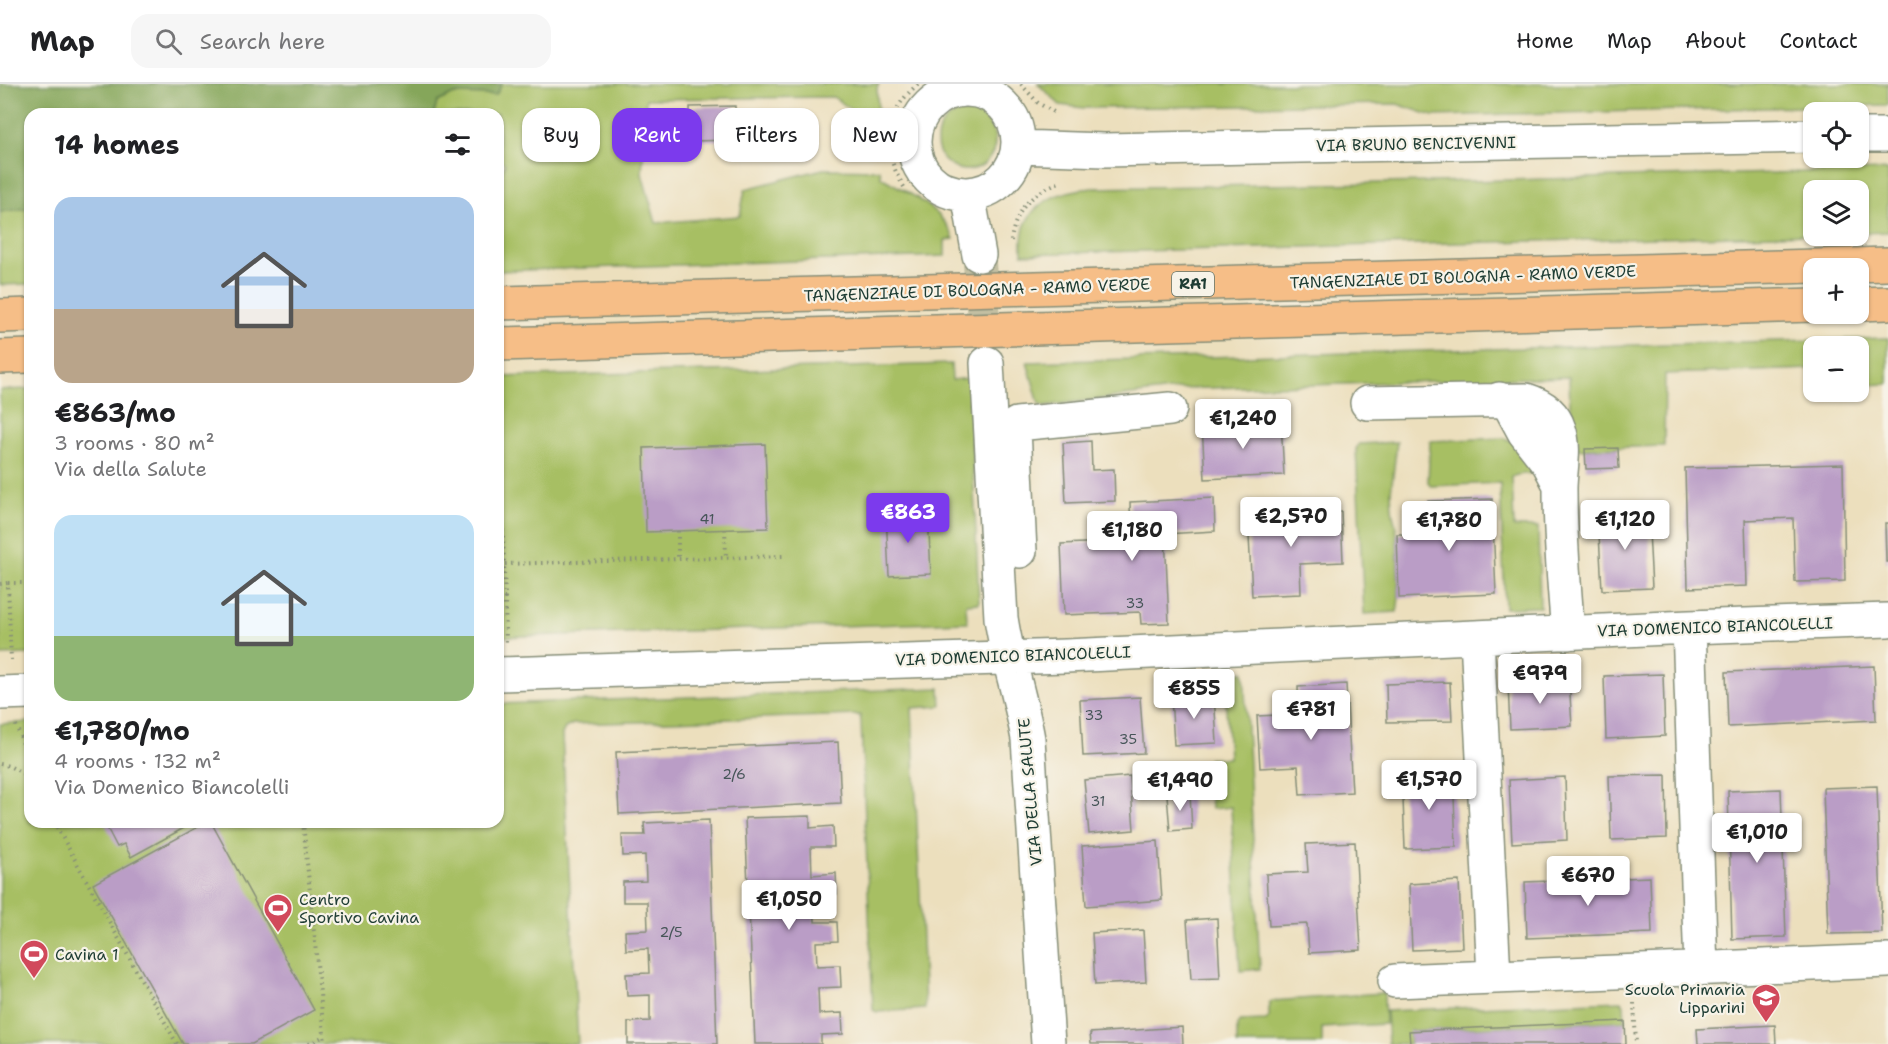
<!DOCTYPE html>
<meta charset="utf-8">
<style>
body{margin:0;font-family:"Shantell Sans",sans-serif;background:#f6f6f6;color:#202124;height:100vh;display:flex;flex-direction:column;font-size:22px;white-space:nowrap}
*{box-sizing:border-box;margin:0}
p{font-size:20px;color:#757577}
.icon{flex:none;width:33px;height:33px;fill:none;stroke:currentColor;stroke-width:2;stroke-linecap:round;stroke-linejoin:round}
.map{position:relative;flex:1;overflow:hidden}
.panel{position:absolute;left:24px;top:24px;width:480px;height:720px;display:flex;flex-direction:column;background:#fff;border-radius:18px;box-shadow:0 2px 4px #0004}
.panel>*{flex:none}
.guide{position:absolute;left:522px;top:24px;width:570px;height:54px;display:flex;gap:12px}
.tools{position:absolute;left:1803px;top:18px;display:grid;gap:12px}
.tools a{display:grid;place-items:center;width:66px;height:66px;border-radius:12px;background:#fff;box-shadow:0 2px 4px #0004;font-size:30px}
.price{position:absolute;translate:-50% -51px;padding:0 14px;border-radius:6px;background:#fff;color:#222;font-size:20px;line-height:39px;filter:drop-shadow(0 2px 3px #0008)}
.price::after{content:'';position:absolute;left:50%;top:36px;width:18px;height:14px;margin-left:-9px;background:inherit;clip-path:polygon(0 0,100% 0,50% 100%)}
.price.selected{background:#7c3aed;color:#fff}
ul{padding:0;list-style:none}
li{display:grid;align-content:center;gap:12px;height:318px;padding:0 30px}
li span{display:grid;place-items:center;height:186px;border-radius:18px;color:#555}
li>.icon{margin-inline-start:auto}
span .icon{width:108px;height:108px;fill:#fffc;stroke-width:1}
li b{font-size:26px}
h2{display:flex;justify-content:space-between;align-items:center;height:72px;padding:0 30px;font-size:26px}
.tag{padding:0 21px;border-radius:18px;background:#fff;box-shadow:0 2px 4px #0004;font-size:21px;line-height:54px}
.tag.selected{background:#7c3aed;color:#fff}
header{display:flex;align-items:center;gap:36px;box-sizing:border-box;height:84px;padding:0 30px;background:#fff;border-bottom:2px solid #e0e0e0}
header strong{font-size:28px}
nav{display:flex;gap:33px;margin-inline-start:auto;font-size:21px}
.search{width:420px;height:54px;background:#f6f6f6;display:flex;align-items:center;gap:15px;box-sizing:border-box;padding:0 21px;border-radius:18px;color:#757577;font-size:22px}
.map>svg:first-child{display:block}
</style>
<header>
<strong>Map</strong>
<div class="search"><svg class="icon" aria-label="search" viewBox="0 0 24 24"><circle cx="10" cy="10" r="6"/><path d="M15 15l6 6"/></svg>Search here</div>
<nav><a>Home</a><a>Map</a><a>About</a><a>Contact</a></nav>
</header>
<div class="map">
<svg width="1888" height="960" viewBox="0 0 1888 960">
<rect width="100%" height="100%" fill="#f7f3e8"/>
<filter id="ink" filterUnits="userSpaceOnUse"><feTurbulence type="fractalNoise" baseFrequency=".0167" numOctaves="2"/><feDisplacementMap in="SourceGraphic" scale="12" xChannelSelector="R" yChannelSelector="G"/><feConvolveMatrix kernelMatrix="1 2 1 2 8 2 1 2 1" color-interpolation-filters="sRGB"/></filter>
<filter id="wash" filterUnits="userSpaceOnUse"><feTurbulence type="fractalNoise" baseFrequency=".008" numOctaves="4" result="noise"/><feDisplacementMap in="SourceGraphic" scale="24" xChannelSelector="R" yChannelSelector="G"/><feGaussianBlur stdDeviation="1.35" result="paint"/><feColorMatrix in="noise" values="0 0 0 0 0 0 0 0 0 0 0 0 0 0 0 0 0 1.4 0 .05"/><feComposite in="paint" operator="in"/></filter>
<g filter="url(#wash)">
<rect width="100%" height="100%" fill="#ecdfbd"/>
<!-- green -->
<path fill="#a7bf64" stroke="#637e4c" stroke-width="1.5" d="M502,0H879L877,4L878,32H857L849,24L833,13L646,15L642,90L656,139L740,132L745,105L823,85L880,86L881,93C908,109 942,123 954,155L945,156V172L498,187V97L505,80L498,74V30H434L437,18L454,10L495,11Z
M1038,0H1888V21L1433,32L1397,20L1084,24L1060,21Z
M937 57a29 29 0 1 1 58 0a29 29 0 1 1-58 0Z
M1888,86V148L1859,149L1858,106H1814L1813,150L1022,170C1022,160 1021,150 1025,141C1036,114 1067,106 1093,104L1434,98Z
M30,124V200L0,201V128Z
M1888,254V300L1861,301L1858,262H1814L1813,285L1665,290L1664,362L1576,365L1574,335L1570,322L1569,293L1179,305L1044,322L1039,320L1027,278Z
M951,280L952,296L969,294L979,519L966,520L967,538L498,553V293Z
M30,305V570L0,571V306Z
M1504,354L1512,357L1537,387C1530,392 1520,388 1512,393L1514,443H1538L1540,523L1505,524L1500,399L1431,402L1428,398L1430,357Z
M1397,358L1391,408L1392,425L1397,450L1399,514L1397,528L1364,530L1356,365L1359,360Z
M1244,588L1260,885L1240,887L1231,723L1211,725L1208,675L1229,674L1224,589Z
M940,604L941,622L912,624L925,925L877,928L873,926L861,638L860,631L573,640L565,644L562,650L578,960H0V640L30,638V738H498V620Z
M1382,909L1384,910L1385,940L1322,944V960H1237V941L1240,937L1266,936L1269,933V919L1272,917Z
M1621,917L1624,921L1625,937L1410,947V960H1388L1386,927Z"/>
<!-- forest -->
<path fill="#85a65a" stroke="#527247" stroke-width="1.5" d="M0,0H502L496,11L454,10L437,18L434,30H30V124L0,128Z"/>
<g id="blocks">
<!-- building -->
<path fill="#ba9dc6" d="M735,22L736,56L691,57L690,23Z
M1281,337L1284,391L1205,395L1202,341Z
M1091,357L1092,386L1114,385L1115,417L1066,419L1063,359Z
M765,360L768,444L646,448L644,364Z
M1618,364L1619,384L1586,385L1585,365Z
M1843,380L1845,497L1795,498L1793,434L1745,436L1747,502L1688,504L1685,384Z
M1214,414L1215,447L1165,450L1169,539L1141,540L1140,528L1064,531L1061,460L1131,457L1130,418Z
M1492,415L1496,510L1399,514L1397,450H1413L1428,433V417Z
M1341,427L1343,478L1300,480L1301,510L1252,512L1248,431Z
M928,428L931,490L889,492L886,429Z
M1648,428L1652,504L1602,506L1598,431Z
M1885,439H1888V478H1886Z
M1874,582L1876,636L1728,643L1726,588Z
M1663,590L1665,652L1606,655L1604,592Z
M1569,596L1572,642L1510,645L1508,600Z
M1450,598L1452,637L1387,638L1386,600Z
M1346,600L1352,708L1300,711L1298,682L1260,684L1257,632L1299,630L1298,603Z
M1214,610L1217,659L1174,661L1171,612Z
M1140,613L1144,669L1083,672L1080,616Z
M838,658L841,719L619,730L616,668Z
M1453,688L1456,763L1405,765L1402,690Z
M1666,691L1667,754L1611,756L1609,692Z
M1130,692L1134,746L1089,750L1084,696Z
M1565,693L1567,756L1512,759L1509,696Z
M1877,702L1882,849L1828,850L1823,704Z
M1781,705L1786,853L1732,855L1728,707Z
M1190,710L1192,745L1170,747L1167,711Z
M810,732V744L833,742L834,763H811L812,791L836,789L837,810H814L815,838H837L838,857L816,858L817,882L840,881L841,903L818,904L819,930L842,929L843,950L821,951V960H755L745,734Z
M709,736L717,960H628V938L650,937V911L627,912L626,890L649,889L648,865L626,866L625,847L648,846L647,818H623V798L646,797L645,771L623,772L622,751H645L644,739Z
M104,738H195L131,773L124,760L117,763Z
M207,738H211L314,926L252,960H183L93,800Z
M1158,757L1162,816L1086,822L1082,762Z
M1355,758L1361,866L1309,869L1307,840L1269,842L1266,790L1308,788L1306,760Z
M1650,793L1652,849L1527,854L1525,798Z
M1459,797L1462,864L1412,866L1409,800Z
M1217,834L1220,894L1191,895L1187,836Z
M1143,846L1146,898L1095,901L1092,849Z
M1625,937L1626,960H1410L1409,947Z
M1775,941L1776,960H1698L1697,945Z
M1182,943L1183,960H1091L1090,949Z"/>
</g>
</g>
<g filter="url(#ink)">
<use href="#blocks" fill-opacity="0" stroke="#868e78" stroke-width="1.5"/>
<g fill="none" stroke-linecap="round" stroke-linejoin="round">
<!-- minor-tunnel -->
<path stroke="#c3bfa2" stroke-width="33" stroke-dasharray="33 16" stroke-linecap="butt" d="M979,171L986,274"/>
<!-- minor casing -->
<g stroke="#868e78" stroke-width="36">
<path id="minor" d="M914 58a52 52 0 1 1 104 0a52 52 0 1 1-104 0Z
M1858,51H1888
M1018,63L1104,66L1814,52
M968,110L979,171
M987,279L1001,534C1007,575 1021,614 1028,655L1048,960
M1499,315L1510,322L1524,348L1549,380L1559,399L1560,403
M1367,319L1526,316C1542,321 1554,329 1559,345C1566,364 1560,386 1560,405C1560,453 1564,502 1568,549
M1020,467L1014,345L1017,340L1170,325
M1689,543L1701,885
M1477,553L1494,892
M498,590L1066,572L1689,543L1888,536
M0,609L30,608
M1395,897L1888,877"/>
</g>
<!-- highway casing -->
<g stroke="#868e78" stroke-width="36">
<path id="highway" d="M498,219L1888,180
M1858,220L1888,219
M0,232L30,231
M498,260L1814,221
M0,273L30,272"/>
</g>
<!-- path -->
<path stroke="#868e78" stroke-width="4" stroke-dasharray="1.5 4.5" stroke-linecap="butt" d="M1021,0L1038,19L1057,30
M904,103C880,63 883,31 918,0
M1011,157C1015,126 1031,109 1060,98
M499,338L504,480
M725,445L726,473
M678,447V475
M8,499H30
M0,500L8,499L11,576
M498,514H505L504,480L784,472
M505,514L506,558
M16,641L30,678
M0,680L9,682L30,693
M54,738L177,960
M303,738L325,960
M1634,919L1636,960
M309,960L324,952"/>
<!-- minor -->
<use href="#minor" stroke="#fff" stroke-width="33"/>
<!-- highway -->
<use href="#highway" stroke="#f6be87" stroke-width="33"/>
</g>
</g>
<!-- icons -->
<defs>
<g id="stadium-pin" transform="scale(1.5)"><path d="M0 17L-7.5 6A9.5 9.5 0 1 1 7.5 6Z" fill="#d1495b" stroke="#f7f3e8"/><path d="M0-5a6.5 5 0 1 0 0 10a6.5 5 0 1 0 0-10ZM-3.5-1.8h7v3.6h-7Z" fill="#fff"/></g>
<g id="school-pin" transform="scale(1.5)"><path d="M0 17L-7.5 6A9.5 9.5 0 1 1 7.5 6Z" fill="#d1495b" stroke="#f7f3e8"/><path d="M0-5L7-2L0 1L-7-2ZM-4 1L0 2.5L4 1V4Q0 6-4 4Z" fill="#fff"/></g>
</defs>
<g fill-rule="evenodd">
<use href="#stadium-pin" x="278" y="824"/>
<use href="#stadium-pin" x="34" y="870"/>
<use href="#school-pin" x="1766" y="914"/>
</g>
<g text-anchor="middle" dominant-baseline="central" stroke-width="4.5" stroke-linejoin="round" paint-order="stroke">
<!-- number labels -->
<g font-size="14" fill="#465558">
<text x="707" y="435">41</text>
<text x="1135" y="519">33</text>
<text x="1094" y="631">33</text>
<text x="1128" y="655">35</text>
<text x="734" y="690">2/6</text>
<text x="1098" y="717">31</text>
<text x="671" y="848">2/5</text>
</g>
<!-- shield labels -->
<rect fill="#f7f3e8" stroke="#60746a" stroke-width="1.5" x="1172" y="188" width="42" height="24" rx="4.5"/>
<g font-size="15" font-weight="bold" fill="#1f3d34">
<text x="1193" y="200">RA1</text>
</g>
<!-- street labels -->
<g font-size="16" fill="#1f3d34" stroke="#f7f3e8">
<text transform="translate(1416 60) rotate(-1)">VIA BRUNO BENCIVENNI</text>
<text transform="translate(1463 193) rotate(-2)">TANGENZIALE DI BOLOGNA - RAMO VERDE</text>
<text transform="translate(977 206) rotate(-2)">TANGENZIALE DI BOLOGNA - RAMO VERDE</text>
<text transform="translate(1715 543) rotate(-2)">VIA DOMENICO BIANCOLELLI</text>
<text transform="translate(1013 572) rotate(-2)">VIA DOMENICO BIANCOLELLI</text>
<text transform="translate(1030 708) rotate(-95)">VIA DELLA SALUTE</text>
</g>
<!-- poi labels -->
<g font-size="16" fill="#1f3d34" stroke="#f7f3e8" text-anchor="start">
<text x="299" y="815">Centro<tspan x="299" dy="18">Sportivo Cavina</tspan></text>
<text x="55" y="870">Cavina 1</text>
<text x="1745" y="905" text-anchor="end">Scuola Primaria<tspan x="1745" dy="18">Lipparini</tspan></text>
</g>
</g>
</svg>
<div class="tools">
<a><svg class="icon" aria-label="locate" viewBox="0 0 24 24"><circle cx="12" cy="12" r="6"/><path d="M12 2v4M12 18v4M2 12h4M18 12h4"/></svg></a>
<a><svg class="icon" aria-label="layers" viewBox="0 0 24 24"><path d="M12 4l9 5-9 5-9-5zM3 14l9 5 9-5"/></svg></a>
<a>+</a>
<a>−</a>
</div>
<b class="price" style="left:1243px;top:366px">€1,240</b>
<b class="price selected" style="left:908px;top:460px">€863</b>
<b class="price" style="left:1291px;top:464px">€2,570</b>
<b class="price" style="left:1625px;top:467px">€1,120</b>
<b class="price" style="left:1449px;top:468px">€1,780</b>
<b class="price" style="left:1132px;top:478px">€1,180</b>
<b class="price" style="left:1540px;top:621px">€979</b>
<b class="price" style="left:1194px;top:636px">€855</b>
<b class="price" style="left:1311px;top:657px">€781</b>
<b class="price" style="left:1429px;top:727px">€1,570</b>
<b class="price" style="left:1180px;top:728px">€1,490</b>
<b class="price" style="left:1757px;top:780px">€1,010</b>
<b class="price" style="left:1588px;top:823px">€670</b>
<b class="price" style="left:789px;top:847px">€1,050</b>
<div class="guide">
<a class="tag">Buy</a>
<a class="tag selected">Rent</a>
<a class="tag">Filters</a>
<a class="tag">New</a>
</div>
<section class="panel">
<h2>14 homes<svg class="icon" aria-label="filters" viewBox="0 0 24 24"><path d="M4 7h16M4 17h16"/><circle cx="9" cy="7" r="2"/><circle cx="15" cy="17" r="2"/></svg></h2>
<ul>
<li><span style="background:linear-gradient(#a9c7e8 60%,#b9a48a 0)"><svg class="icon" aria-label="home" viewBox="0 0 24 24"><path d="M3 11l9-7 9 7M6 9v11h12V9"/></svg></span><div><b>€863/mo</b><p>3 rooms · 80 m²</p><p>Via della Salute</p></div></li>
<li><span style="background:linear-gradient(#bfe0f5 65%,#8fb573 0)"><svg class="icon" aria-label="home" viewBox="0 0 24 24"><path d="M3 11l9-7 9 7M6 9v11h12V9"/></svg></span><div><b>€1,780/mo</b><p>4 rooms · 132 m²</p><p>Via Domenico Biancolelli</p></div></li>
</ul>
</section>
</div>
